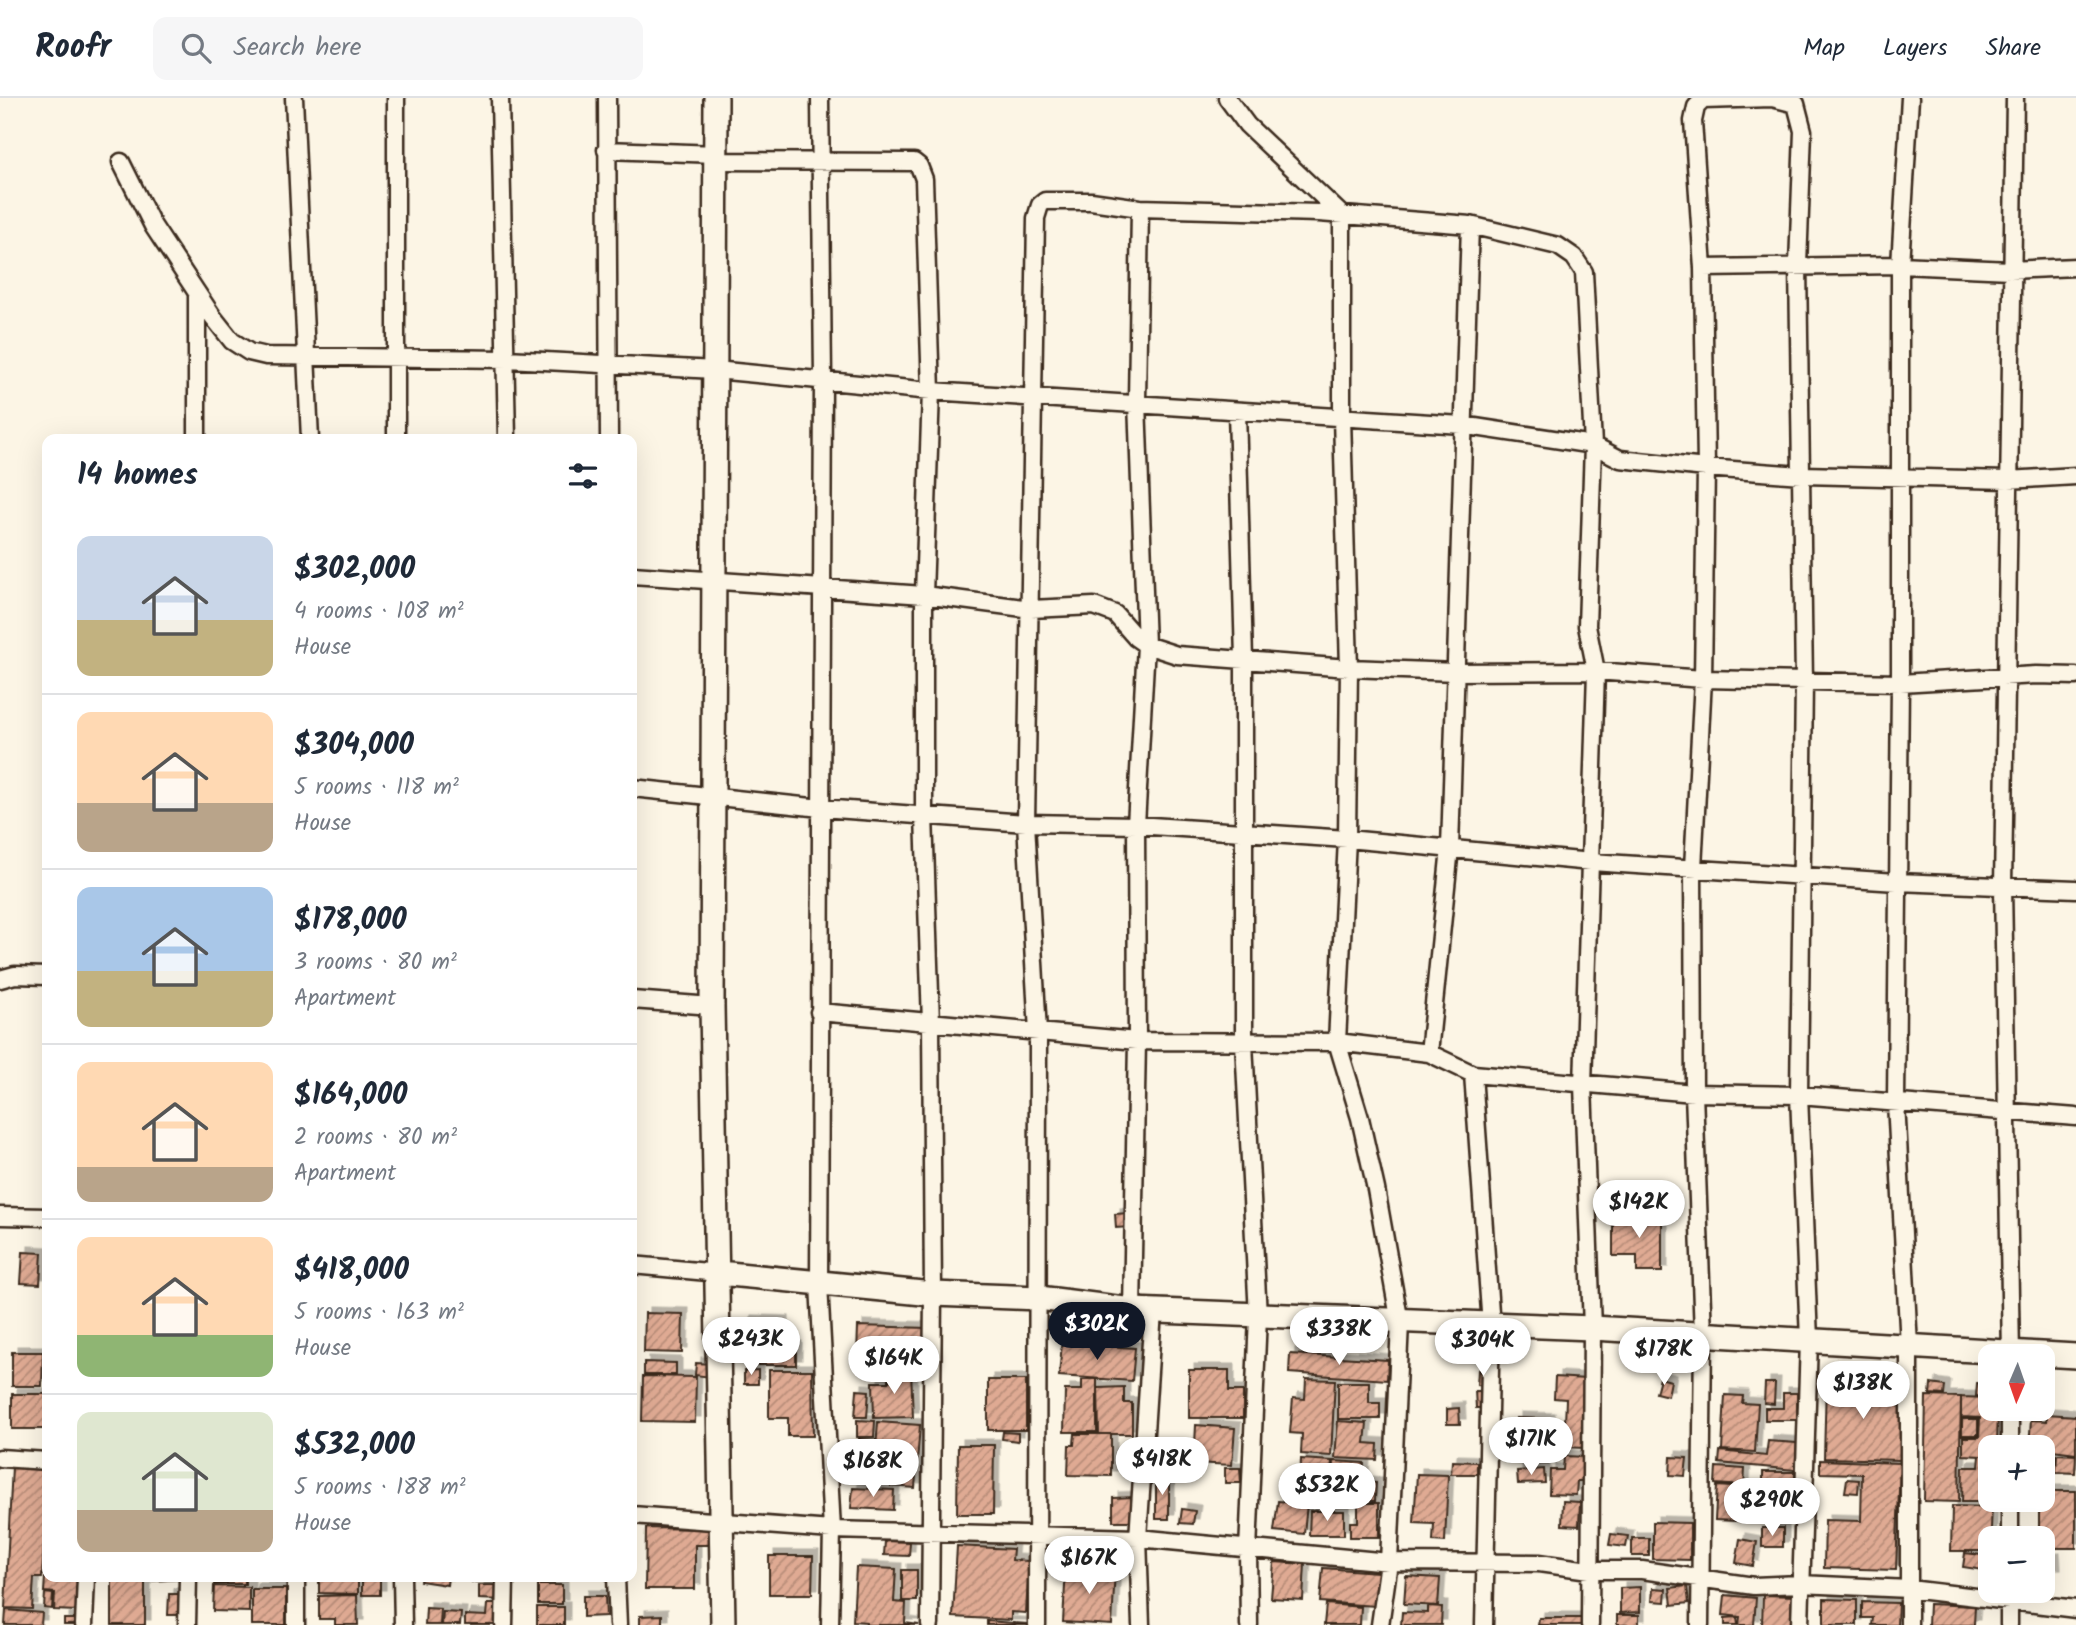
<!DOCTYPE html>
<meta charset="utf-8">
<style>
body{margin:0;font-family:Kalam,sans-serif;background:#f6f6f7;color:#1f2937;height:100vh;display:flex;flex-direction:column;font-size:26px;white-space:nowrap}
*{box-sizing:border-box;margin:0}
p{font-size:23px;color:#747a83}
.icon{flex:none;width:38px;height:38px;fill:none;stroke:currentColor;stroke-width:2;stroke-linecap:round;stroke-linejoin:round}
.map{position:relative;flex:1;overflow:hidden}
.details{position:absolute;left:42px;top:336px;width:595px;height:1148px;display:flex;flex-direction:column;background:#fff;border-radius:14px;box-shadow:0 7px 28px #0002}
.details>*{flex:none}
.needle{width:46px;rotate:182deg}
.tools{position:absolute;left:1978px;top:1246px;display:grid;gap:14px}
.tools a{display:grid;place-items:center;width:77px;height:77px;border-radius:14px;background:#fff;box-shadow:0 7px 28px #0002;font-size:35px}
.price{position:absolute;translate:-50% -60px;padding:0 16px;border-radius:24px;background:#fff;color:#222;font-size:23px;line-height:46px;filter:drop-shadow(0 2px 4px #0008)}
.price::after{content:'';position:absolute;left:50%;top:42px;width:21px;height:16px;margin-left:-10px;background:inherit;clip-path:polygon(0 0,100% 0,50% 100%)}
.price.active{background:#111827;color:#fff}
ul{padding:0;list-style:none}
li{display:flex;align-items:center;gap:21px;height:175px;padding:0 35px}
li+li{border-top:2px solid #e0e1e3}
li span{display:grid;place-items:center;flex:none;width:196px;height:140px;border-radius:14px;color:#555}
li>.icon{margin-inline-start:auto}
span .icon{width:84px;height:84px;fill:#fffc;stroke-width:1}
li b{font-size:30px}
h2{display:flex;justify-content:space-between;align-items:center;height:84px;padding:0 35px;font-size:30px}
header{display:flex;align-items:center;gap:42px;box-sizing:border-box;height:98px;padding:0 35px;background:#fff;border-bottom:2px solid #e0e1e3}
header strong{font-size:33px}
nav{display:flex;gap:38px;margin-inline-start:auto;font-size:24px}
.search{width:490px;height:63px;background:#f6f6f7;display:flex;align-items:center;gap:18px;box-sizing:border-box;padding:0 24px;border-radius:14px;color:#747a83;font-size:26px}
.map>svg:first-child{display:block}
</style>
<header>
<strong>Roofr</strong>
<div class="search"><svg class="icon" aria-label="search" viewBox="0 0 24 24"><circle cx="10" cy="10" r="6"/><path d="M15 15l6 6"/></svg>Search here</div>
<nav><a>Map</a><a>Layers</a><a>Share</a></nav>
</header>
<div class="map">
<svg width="2076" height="1527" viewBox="0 0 2076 1527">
<defs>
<pattern id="building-hatch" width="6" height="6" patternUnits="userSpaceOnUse" patternTransform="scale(1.75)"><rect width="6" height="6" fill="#dfaa93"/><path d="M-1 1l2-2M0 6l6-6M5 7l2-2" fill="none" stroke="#b68b77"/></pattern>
<filter id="shadow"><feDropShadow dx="5.5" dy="-5.5" stdDeviation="0" flood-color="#0004"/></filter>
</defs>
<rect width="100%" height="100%" fill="#fcf5e5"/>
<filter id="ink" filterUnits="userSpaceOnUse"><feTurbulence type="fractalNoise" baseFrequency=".0143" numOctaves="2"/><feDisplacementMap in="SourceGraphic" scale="14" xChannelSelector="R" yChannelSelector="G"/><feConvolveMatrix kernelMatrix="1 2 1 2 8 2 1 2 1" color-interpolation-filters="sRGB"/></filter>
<g filter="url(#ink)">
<!-- building -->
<path fill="url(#building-hatch)" stroke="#3b2a1e" stroke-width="2" filter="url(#shadow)" d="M1128,1115L1129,1129L1116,1130L1115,1116Z
M1613,1116L1662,1117V1174H1637V1158H1613Z
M23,1154L42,1155L40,1186L21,1185Z
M645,1215L683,1216L682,1255L644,1254Z
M746,1223L783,1224V1249H796V1267H745Z
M858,1228L929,1230L928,1257L857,1256Z
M1062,1245L1135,1250L1132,1283L1059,1278Z
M12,1254H43L42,1288H12Z
M1290,1256L1388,1262L1387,1282L1289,1275Z
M858,1257L876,1258V1273L858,1272Z
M644,1264L676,1265V1277H644Z
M696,1265L712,1266L710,1279L695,1277Z
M758,1272V1286H744V1273Z
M769,1272H812L813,1338H788V1320H769Z
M911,1272L913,1319L874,1320L873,1284H889V1273Z
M1189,1272H1229V1293H1243V1320H1189Z
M1478,1272L1489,1273L1488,1288L1477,1287Z
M643,1278L696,1279L695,1324L642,1323Z
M1555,1279L1586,1281L1583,1350L1564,1349L1566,1301L1554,1300Z
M1660,1280L1671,1283L1668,1298L1656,1295Z
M1082,1281H1097V1334H1064L1065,1292H1082Z
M1306,1281L1335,1282L1331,1358L1301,1356L1302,1336L1290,1335L1293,1300L1305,1301Z
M988,1282H1026V1332H988Z
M1338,1284H1369V1305H1380V1321H1338Z
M1826,1284L1902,1286L1900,1362L1824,1360Z
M1765,1285H1775L1774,1306L1764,1305Z
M1977,1285L1990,1286V1299L1976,1298Z
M1931,1286L1945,1288L1944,1297L1930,1296Z
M1124,1289V1305H1132V1336H1099L1098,1290Z
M857,1292L869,1293L867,1319H855Z
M1475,1293H1488V1310H1476Z
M1783,1295H1797V1322H1765V1310H1783Z
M12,1296H47V1331H12Z
M1725,1297L1743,1298L1742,1305L1758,1306L1755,1354L1722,1352Z
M1926,1298L1961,1299L1959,1404L1924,1403Z
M1961,1299L1990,1300V1311H1998L1997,1349H1990V1402H1996V1404H1962L1963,1369H1979L1980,1358L1963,1357V1339H1979L1980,1320L1961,1319Z
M1459,1310L1460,1326H1447V1311Z
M2047,1316L2076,1318V1355L2029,1349L2031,1322L2047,1323Z
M1516,1320L1549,1321L1548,1366L1516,1365Z
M1962,1321H1978V1337H1962Z
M857,1322L875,1323L874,1339H857Z
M1338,1323L1367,1325L1365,1345L1378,1346L1377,1362L1335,1360Z
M878,1324L920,1327L915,1390L891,1388V1379L874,1378Z
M1196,1327L1235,1330L1232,1367L1194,1365Z
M1003,1334L1018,1335V1343L1002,1341Z
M1075,1336H1111V1378L1068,1377L1069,1347H1074Z
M859,1341L875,1342L873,1376L857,1375Z
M1768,1343L1797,1345L1795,1372L1719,1365L1720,1353L1766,1358Z
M958,1347H994L993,1416H957Z
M2042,1355L2056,1356L2055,1373L2042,1372Z
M2057,1356L2076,1357L2075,1375L2056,1374Z
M1564,1358L1587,1359L1586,1383H1577L1576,1397L1549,1396L1550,1372H1563Z
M1671,1359L1687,1360L1685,1378L1670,1377Z
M1301,1361L1332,1363L1329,1399L1286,1397L1287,1382H1300Z
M1820,1362L1900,1365L1896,1472L1824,1470L1825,1422L1861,1423L1862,1376L1820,1375Z
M1334,1363L1364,1365L1363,1384L1376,1385L1375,1403L1332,1401Z
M1452,1363L1477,1364V1376H1451Z
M12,1368L47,1370V1444H44L42,1480H34L32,1511L5,1510Z
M1716,1369L1745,1371L1744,1388L1715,1386Z
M1225,1370H1240L1241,1385H1225Z
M1544,1371L1545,1385L1518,1386L1517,1373Z
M1763,1374H1795V1393H1763Z
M1417,1376L1448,1377L1445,1444L1433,1443L1434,1426L1414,1425Z
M1156,1377H1169V1421H1156Z
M1847,1381L1859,1382L1858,1395L1845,1394Z
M1717,1388L1759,1391L1757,1424L1715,1422Z
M853,1390L894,1392L893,1412L851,1410Z
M2042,1393H2076V1450H2042V1440H2039V1402H2042Z
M1762,1397H1781L1780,1419H1762Z
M1133,1399V1423H1113V1400Z
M1278,1403L1307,1406L1304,1436L1274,1433Z
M1563,1403L1580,1404L1579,1428L1562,1427Z
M1358,1405H1379V1439H1350V1424H1358Z
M1952,1408L1992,1409L1990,1453H1951Z
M1182,1411L1195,1413L1193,1426L1180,1425Z
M1310,1413H1344V1437H1309Z
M1653,1424L1690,1425V1462L1653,1461Z
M646,1430L710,1431V1447H695V1491H645Z
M1762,1430H1783V1449H1762Z
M1611,1436L1628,1438L1626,1449L1609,1447Z
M1632,1440H1649V1458H1632Z
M1740,1441L1757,1444L1753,1468L1736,1465Z
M885,1443L910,1444L909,1458L884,1457Z
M957,1448L1013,1451L1012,1462L1029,1463L1026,1515L1011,1514V1522L953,1519Z
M1965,1455L1990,1458V1473L1963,1469Z
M769,1458H813L812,1496H769Z
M2054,1461L2055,1476L2042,1477V1462Z
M1274,1464L1305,1466L1303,1502L1271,1500Z
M856,1469L896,1471L894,1504L906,1505L905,1525L919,1527H866V1524L853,1523Z
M1066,1469L1115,1472L1112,1527L1063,1524Z
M1323,1470L1378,1474L1375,1508L1320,1504Z
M902,1472H917V1503H902Z
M1406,1478L1440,1480L1438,1508L1404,1506Z
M45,1479L78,1480L77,1513L54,1512L55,1495L44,1494Z
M151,1479H184V1481L151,1483Z
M214,1479H245V1486H214Z
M319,1479H358V1496L319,1495Z
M362,1479H380V1497H362Z
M421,1479H448L447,1487L420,1483Z
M472,1479H504V1484H472Z
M145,1480V1527H112V1481Z
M479,1487H501V1502L479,1501Z
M538,1487H562V1506H538Z
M214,1488L249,1489V1514L213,1513Z
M1687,1488L1689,1505L1672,1507L1670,1490Z
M1640,1489V1514L1620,1515V1490Z
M1653,1490L1666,1491L1665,1504L1652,1503Z
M252,1491H286V1527H252Z
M45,1495L53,1496L52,1511L44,1510Z
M169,1496H182L181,1517H168Z
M357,1497L358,1527H335V1521H319V1498Z
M1725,1497L1756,1500L1754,1527H1739L1740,1519L1723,1517Z
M1763,1497L1797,1498L1796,1527H1762Z
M583,1498H605L606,1518L583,1519Z
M1824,1501L1857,1502V1527H1824Z
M1862,1504L1898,1505L1897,1527H1872L1873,1520H1862Z
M488,1506H504V1527H465V1517L487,1518Z
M1326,1506L1361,1509L1360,1527H1324Z
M1929,1506L1975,1508L1974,1527H1928Z
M1428,1508L1442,1509L1441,1527H1401L1402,1514L1428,1515Z
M537,1509H564V1527H537Z
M426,1510L441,1511L440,1527H425Z
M6,1512L42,1515L41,1527H5Z
M443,1514L461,1515L460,1527H442Z
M662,1517V1527H640V1518Z
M1617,1517H1639V1527H1617Z
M1737,1519L1738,1527H1725V1520Z
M1539,1520H1583V1527H1538Z
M64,1521H78L77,1527H64Z
M987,1523L1027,1526V1527H987Z"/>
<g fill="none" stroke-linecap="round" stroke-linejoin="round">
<!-- street casing -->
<g stroke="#3b2a1e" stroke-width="21">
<path id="street" d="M294,0L310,341
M500,0L507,341
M607,0L609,341
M820,0L823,280L819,1186L832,1432L830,1527
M1227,0L1247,27L1342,117V319L1349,570L1347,741L1337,944L1360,1020L1376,1091L1400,1225L1389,1464L1380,1527
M606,52L717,56
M718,63L914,64L919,68L924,81L931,293L924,497V717L931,925L933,1196L930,1527
M121,64L153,128L213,219L232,243L249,254L266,258L507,261L715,272L931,293L1462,327L1593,347L1620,361L1706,370L1802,377L2008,382L2076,378
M1703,170L1900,167L2010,172L2076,169
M197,195V341
M1237,313L1244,561V945L1258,1218L1248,1453L1249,1527
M396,341V0
M632,477L924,497L1031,511L1094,508L1115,516L1136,540L1146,547L1177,557L1349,570L1456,574L1596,573L1703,581L1900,585L2036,577L2076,578
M632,690L821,710L1026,725L1136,727L1347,741L1591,764L1897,784L2076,791
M0,881L15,877L47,878
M632,902L712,908
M819,914L1137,943L1337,944L1429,955L1473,976L1694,995L1799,997L2076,1019
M1429,955L1450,750L1470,127
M1473,976L1491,1228L1484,1527
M0,1118L47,1119
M632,1167L719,1175
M1132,1212L1137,943L1136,727L1146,547L1137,304L1140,110
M2011,1258L2003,788L2015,0
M2010,1349V1311
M0,1360L47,1363
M632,1417L832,1432L1138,1440L1389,1464L1539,1465L1589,1472H1642L1754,1488L1800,1486L1909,1491L2076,1511
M2010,1440V1402
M296,1479V1527
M402,1479L403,1527
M616,1479L618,1527
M84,1527L86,1479
M187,1527L188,1479
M504,1527L505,1479
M1037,1527L1038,934L1026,725L1036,120L1040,107L1045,103H1091L1140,110L1319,115L1470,127L1558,148L1574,159L1584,174L1593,347L1587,528L1596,573L1583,987L1592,1230L1590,1527
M1141,1527L1138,1440L1153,1213
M1700,1527L1703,1236L1694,995L1693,770L1703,581L1706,370L1703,170L1693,23L1696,9L1703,2L1772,0L1796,6L1803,33L1798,167L1804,584L1799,997L1809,1242L1800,1527
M1909,1527V1248L1896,1004L1900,585V167L1910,0
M2009,1527V1494"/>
</g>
<!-- secondary casing -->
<g stroke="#3b2a1e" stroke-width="28">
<path id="secondary" d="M716,0L712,908L723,1527
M719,1175L933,1196L1039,1200L1132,1212L1592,1230L2076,1258"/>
</g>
<!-- street -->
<use href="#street" stroke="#fcf5e5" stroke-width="16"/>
<!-- secondary -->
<use href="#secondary" stroke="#fcf5e5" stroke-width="23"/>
</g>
</g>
</svg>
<div class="tools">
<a><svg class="needle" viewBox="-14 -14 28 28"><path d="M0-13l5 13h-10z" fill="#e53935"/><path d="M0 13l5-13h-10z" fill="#747a83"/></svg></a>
<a>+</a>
<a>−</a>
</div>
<b class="price" style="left:1639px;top:1142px">$142K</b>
<b class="price active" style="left:1097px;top:1264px">$302K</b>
<b class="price" style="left:1339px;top:1269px">$338K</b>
<b class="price" style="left:751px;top:1279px">$243K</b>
<b class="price" style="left:1483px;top:1280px">$304K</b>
<b class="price" style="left:1664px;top:1289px">$178K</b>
<b class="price" style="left:894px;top:1298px">$164K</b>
<b class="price" style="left:1863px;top:1323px">$138K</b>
<b class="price" style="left:1531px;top:1379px">$171K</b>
<b class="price" style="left:1162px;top:1399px">$418K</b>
<b class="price" style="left:873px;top:1401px">$168K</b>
<b class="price" style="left:1327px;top:1425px">$532K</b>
<b class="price" style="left:1772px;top:1440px">$290K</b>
<b class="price" style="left:1089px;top:1498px">$167K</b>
<section class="details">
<h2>14 homes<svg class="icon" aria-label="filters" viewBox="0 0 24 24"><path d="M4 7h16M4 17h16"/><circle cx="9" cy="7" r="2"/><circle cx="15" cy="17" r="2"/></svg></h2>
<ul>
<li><span style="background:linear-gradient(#c9d6e8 60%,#c2b280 0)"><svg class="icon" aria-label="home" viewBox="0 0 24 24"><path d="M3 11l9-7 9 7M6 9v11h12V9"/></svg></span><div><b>$302,000</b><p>4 rooms · 108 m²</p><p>House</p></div></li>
<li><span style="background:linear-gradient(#ffd9b3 65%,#b9a48a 0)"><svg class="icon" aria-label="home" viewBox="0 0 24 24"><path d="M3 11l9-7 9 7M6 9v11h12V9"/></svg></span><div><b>$304,000</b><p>5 rooms · 118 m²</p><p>House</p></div></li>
<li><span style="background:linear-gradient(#a9c7e8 60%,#c2b280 0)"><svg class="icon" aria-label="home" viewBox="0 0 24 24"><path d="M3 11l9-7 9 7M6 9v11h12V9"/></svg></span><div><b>$178,000</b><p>3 rooms · 80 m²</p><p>Apartment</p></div></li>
<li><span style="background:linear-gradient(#ffd9b3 75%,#b9a48a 0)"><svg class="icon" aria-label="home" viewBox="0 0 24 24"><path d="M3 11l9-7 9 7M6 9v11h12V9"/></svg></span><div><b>$164,000</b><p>2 rooms · 80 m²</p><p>Apartment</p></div></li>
<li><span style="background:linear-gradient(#ffd9b3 70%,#8fb573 0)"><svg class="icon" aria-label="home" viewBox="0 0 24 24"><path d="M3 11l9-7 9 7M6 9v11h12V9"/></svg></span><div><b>$418,000</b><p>5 rooms · 163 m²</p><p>House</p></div></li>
<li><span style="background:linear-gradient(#dfe7d0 70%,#b9a48a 0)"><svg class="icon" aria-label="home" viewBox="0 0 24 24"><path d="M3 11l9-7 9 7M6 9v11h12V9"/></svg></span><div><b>$532,000</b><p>5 rooms · 188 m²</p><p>House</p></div></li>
</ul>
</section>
</div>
